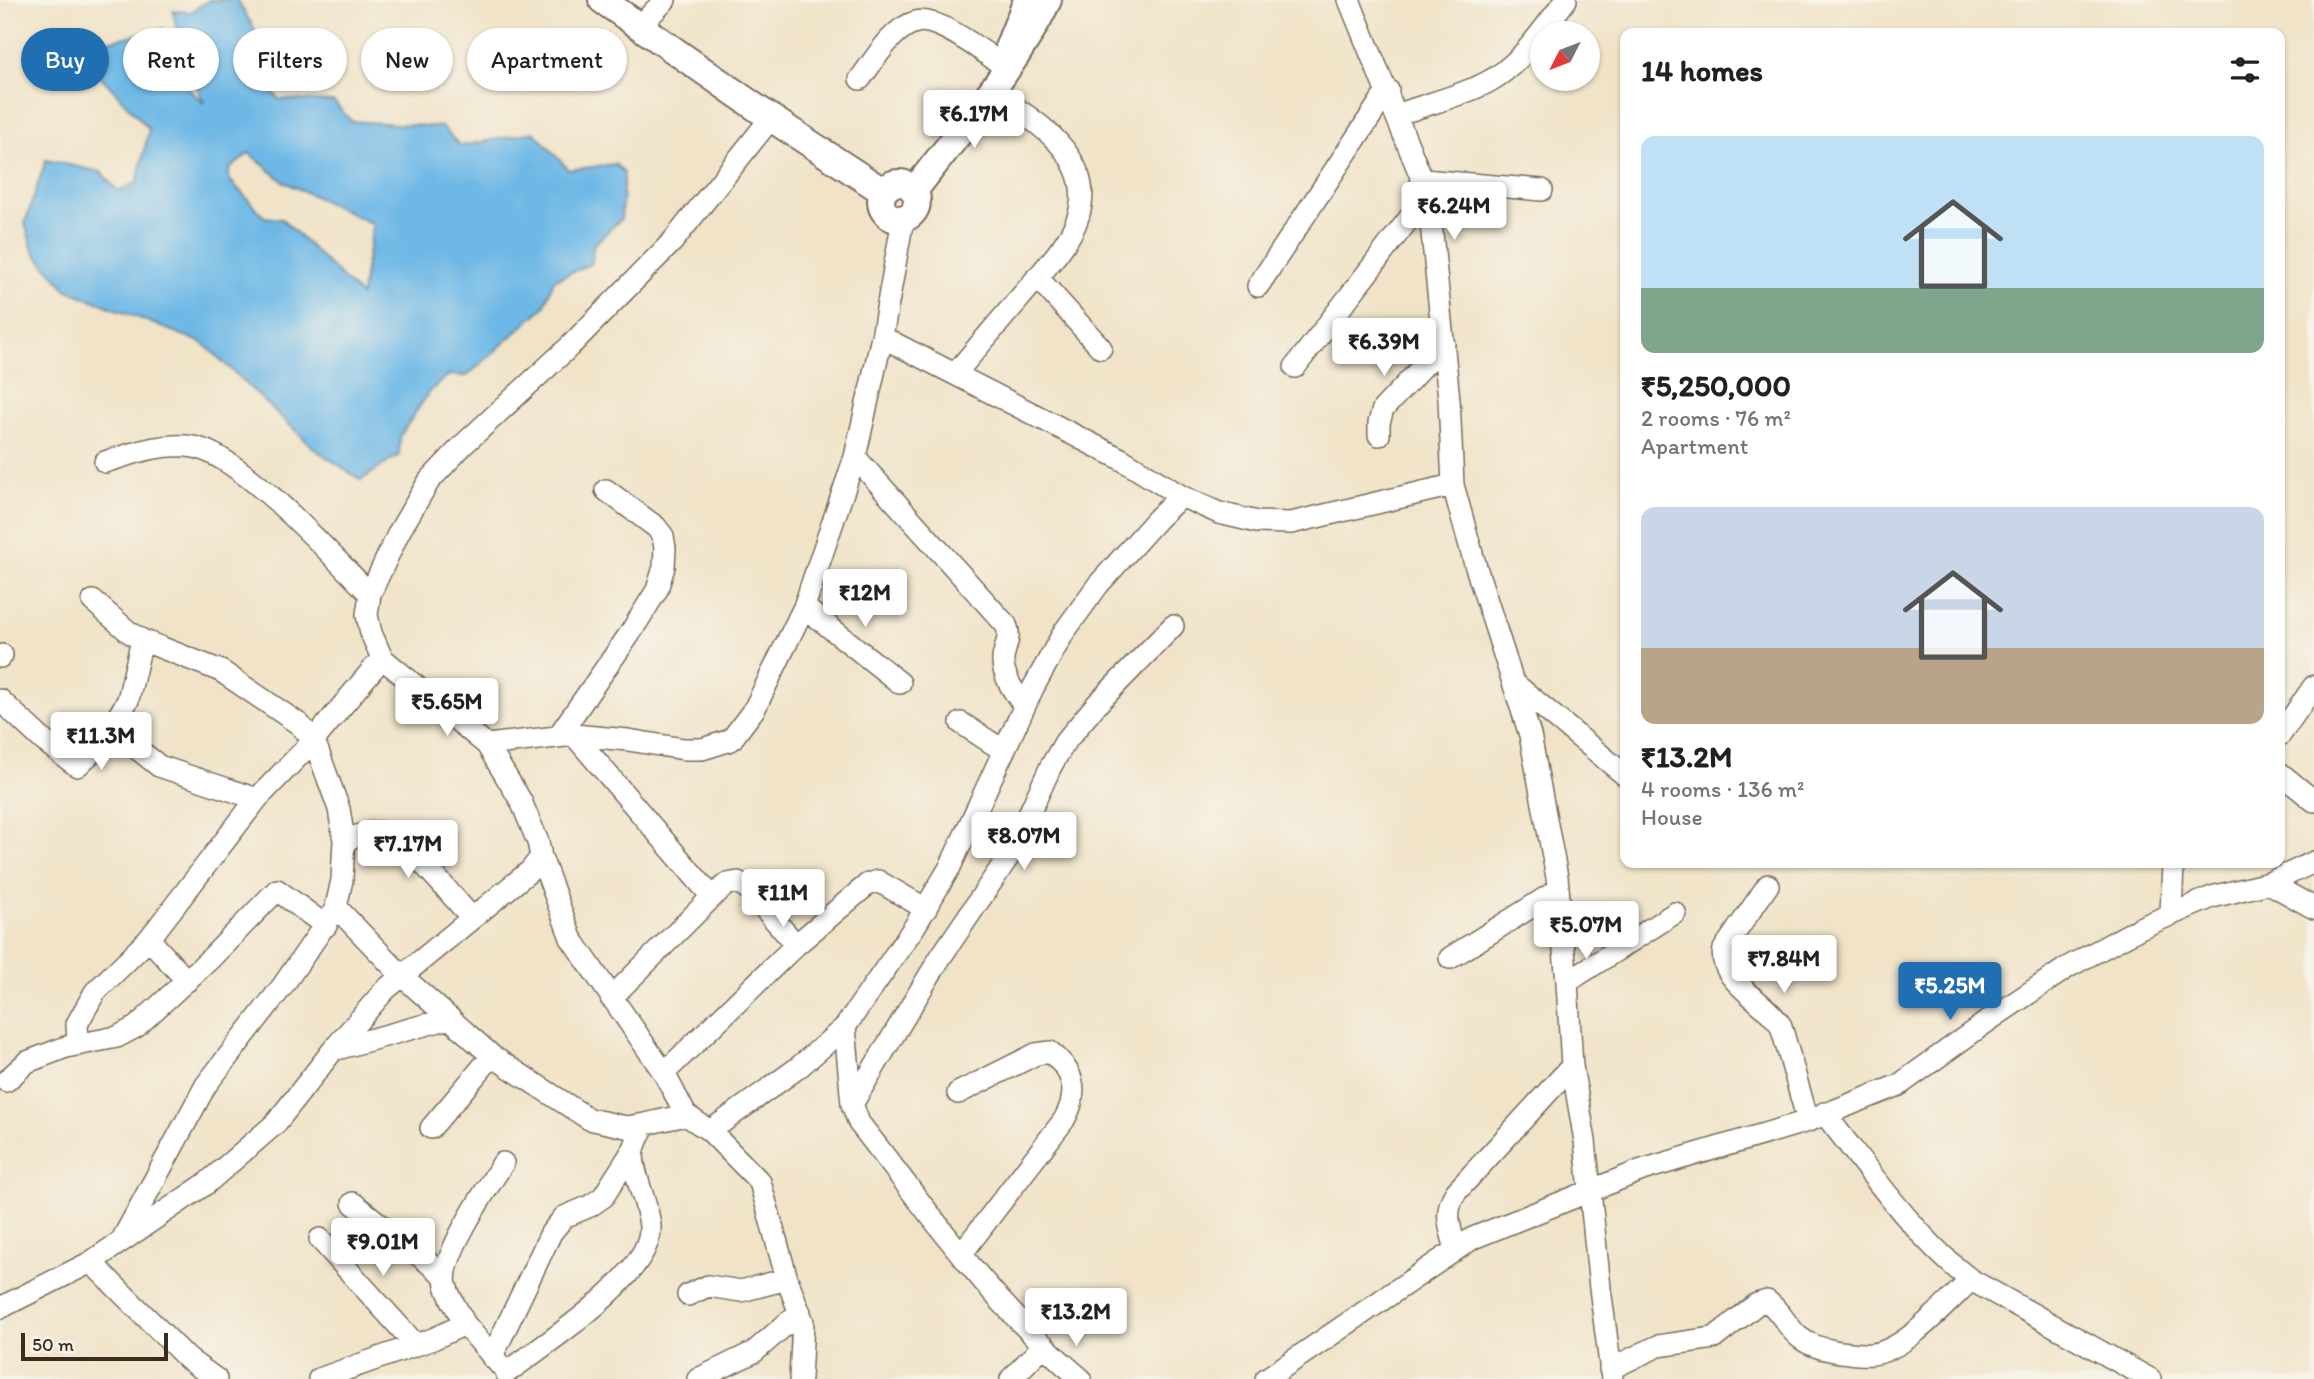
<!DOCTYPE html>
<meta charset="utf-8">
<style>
body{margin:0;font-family:Itim,sans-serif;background:#f2f2f2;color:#202124;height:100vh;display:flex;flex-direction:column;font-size:26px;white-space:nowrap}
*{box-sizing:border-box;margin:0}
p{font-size:23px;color:#757577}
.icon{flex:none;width:38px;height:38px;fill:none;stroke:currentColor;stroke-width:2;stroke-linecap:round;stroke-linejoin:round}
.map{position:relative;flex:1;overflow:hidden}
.sheet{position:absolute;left:1620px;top:28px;width:665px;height:840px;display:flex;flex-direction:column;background:#fff;border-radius:14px;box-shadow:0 2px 5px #0004}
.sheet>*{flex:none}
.guide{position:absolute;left:21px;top:28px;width:665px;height:63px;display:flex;gap:14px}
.needle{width:46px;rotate:228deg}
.controls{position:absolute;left:1530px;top:21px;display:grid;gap:14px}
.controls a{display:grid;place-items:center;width:70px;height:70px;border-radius:50%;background:#fff;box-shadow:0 2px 5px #0004;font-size:35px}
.scale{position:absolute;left:21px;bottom:18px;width:147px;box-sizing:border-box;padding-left:7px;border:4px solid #3b2a1e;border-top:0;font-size:19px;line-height:24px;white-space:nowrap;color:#3b2a1e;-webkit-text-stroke:5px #f7f3e8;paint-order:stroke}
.price{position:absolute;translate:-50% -60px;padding:0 16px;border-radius:7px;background:#fff;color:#222;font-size:23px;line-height:46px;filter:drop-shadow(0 2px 4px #0008)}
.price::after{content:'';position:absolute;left:50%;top:42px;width:21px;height:16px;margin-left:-10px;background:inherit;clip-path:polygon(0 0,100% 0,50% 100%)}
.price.on{background:#1f6fb2;color:#fff}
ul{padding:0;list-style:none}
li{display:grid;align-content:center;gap:14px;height:371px;padding:0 21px}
li span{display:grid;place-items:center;height:217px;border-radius:14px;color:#555}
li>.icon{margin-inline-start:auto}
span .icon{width:126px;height:126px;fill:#fffc;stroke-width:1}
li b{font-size:30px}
h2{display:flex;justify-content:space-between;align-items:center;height:84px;padding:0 21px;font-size:30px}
.chip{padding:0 24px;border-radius:32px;background:#fff;box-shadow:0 2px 5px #0004;font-size:24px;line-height:63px}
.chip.on{background:#1f6fb2;color:#fff}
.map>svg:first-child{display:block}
</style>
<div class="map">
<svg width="2314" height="1379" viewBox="0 0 2314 1379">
<rect width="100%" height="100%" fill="#f7f3e8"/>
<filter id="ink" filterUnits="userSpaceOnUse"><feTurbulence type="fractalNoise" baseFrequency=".0143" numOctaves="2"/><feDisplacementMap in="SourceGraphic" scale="14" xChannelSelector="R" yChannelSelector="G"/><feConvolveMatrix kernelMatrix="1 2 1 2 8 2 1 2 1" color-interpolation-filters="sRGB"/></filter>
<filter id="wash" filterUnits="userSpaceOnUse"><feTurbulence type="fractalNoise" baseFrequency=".00686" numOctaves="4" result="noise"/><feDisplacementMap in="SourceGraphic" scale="28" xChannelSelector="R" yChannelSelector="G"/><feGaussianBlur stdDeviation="1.57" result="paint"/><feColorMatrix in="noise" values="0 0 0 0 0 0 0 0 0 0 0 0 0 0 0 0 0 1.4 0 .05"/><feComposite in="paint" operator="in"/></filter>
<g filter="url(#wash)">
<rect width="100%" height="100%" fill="#f0e3c8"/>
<!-- water -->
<path fill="#6db8e6" stroke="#547182" stroke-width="2" fill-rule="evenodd" d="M209,0H237L263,43L244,61L279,99L334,102L351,121L442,127L460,146L534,132L569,170L615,164L624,173L621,219L593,245L592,263L554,280L544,307L467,376L449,375L429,392L400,436L399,455L361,480L316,450L203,343L67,290L33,251L25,223L46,160L101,172L118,191L137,183L149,129L96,71L98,43L163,29L152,56L204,103L180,48L173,11L191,12ZM249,153L284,182L373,224L361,296L282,219L264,217L229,179V170Z"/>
</g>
<g filter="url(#ink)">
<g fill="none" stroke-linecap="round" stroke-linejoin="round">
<!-- minor casing -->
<g stroke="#7a6b5a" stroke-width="24">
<path id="minor" d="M1349,0L1428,194L1449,399L1453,485L1475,564L1530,735L1557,877L1567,982L1572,1066L1585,1141L1600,1288L1612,1379
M640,26L665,0
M860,79C874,61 892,28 916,22C938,16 984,53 1003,65
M1397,115C1426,104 1458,97 1486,83C1520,66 1543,29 1566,0
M1423,180L1542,190
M1037,277L1101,348
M1258,286L1388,90
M882,337L1121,459L1181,496L1219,513L1257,522L1291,523L1453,485
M1295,367L1428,194
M955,374C980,344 1006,314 1031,285C1048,265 1068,244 1077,220C1100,159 1033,117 989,92
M1379,435V423L1383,409L1444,344
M855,457L1006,625C1012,637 1004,647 1003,659C1002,676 1015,693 1024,706
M105,462C134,453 163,442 194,447C242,456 333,557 370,594
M93,601L129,632L142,640L221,671L299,724L314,740L339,809L344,840L342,880L336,907L401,975L492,1056L589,1119L626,1127L645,1124
M804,607L900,683
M0,657L2,655
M1515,684L1626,776
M0,700L44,741L77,766L103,742L128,700L142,640
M961,723L1004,751
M111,728L159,766L257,799
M559,735L629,635L657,590L664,567L665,548L663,536L656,527L606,490
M574,735L712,897L611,998
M2280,735L2314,686
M487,745L574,735L628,740L684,749H702L731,740L755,708L804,607L855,457L882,337L903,219
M2280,773L2314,801
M344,840C356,837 373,829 386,833C406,839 455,900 471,917
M541,857L571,938L664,1073L686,1115L710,1131L799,1067L845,1027L915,926L950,867L1033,688L1064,632L1098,585L1158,518L1181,496
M2269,883L2314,908
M1768,885L1724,949C1717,980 1766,1001 1781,1026L1808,1121
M712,897L727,884L738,882L748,889L796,945
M2171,914L2173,863
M149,939L187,981
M1450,958L1558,890
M1567,982L1675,913
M845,1027L852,1104L859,1123C928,1211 994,1307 1081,1379
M78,1045L77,1024L95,992L149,939L257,799L314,740L382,658
M333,1050L450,1018
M664,1073L796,945L868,884L878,881L926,909
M6,1081L27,1062L66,1047L117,1037L136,1027L211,958L277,890L326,926
M958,1093L1036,1054L1050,1052C1074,1071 1080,1092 1064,1120L962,1253
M852,1104L940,958L1011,853L1051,766L1065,742L1096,705L1173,626
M1824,1113C1868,1168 1915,1238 1971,1280L2150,1379
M431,1128L492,1056
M710,1131L760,1182L787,1279L803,1322L800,1379
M353,1203L445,1276
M123,1238L206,1085L282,987L331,916
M320,1239L416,1345
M1456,1249C1450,1228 1443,1212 1456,1192L1572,1066
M91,1262L188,1359L216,1379
M688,1295L708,1286L741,1291L787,1279
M0,1308L91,1262L207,1183L276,1123L333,1050L385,990L531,870L541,857L538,842L521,801L487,745L382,658L371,633L367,615L370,594L399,532L429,481L463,445L569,347L673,241L771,118
M465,1324C459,1312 449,1298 446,1285C439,1257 488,1188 503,1163
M492,1357L551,1233L564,1217L590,1206L603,1197L633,1150
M1610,1369L1658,1346L1714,1338L1757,1304L1767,1301C1781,1311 1787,1327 1799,1337C1811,1347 1825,1349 1840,1352C1850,1353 1861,1355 1872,1354C1905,1351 1947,1302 1971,1280
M506,1373C542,1346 652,1276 650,1227C649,1204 629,1168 634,1149C636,1141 641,1132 645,1124L686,1115
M319,1379L433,1339L465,1324L499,1364
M698,1379L754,1352L800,1312
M1011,1379L1044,1345
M1266,1379L1473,1238L1642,1170L1808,1121L1899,1085L1992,1018L2068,967L2142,927L2212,897L2269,883L2314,862"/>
</g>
<!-- major casing -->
<g stroke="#7a6b5a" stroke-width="30">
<path id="major" d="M602,0L771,118L884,192
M1009,45L1027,0
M881 201a18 18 0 1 1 36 0a18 18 0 1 1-36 0Z
M914,191C960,130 1015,69 1048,0"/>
</g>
<!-- minor -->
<use href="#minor" stroke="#fff" stroke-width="21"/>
<!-- major -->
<use href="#major" stroke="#fff" stroke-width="26"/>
</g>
</g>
</svg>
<div class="controls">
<a><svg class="needle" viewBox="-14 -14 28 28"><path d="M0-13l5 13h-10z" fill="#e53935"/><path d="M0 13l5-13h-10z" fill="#757577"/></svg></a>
</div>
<div class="scale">50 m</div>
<b class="price" style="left:974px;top:150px">₹6.17M</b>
<b class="price" style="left:1454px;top:242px">₹6.24M</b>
<b class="price" style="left:1384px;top:378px">₹6.39M</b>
<b class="price" style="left:865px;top:629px">₹12M</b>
<b class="price" style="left:447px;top:738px">₹5.65M</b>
<b class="price" style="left:101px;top:772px">₹11.3M</b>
<b class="price" style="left:1024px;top:872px">₹8.07M</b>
<b class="price" style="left:408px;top:880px">₹7.17M</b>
<b class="price" style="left:783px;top:929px">₹11M</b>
<b class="price" style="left:1586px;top:961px">₹5.07M</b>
<b class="price" style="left:1784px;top:995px">₹7.84M</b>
<b class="price on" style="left:1950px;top:1022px">₹5.25M</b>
<b class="price" style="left:383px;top:1278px">₹9.01M</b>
<b class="price" style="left:1076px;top:1348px">₹13.2M</b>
<div class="guide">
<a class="chip on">Buy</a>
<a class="chip">Rent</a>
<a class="chip">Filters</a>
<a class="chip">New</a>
<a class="chip">Apartment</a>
</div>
<section class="sheet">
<h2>14 homes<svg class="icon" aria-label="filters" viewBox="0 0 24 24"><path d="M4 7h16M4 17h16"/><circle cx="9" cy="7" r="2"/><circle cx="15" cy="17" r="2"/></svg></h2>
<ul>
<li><span style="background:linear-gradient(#bfe0f5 70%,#7fa58c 0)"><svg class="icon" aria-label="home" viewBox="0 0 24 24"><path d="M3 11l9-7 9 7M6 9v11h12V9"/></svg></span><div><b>₹5,250,000</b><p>2 rooms · 76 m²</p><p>Apartment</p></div></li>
<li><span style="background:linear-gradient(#c9d6e8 65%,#b9a48a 0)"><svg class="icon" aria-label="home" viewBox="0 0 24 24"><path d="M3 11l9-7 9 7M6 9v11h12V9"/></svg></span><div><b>₹13.2M</b><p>4 rooms · 136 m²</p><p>House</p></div></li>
</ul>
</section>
</div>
